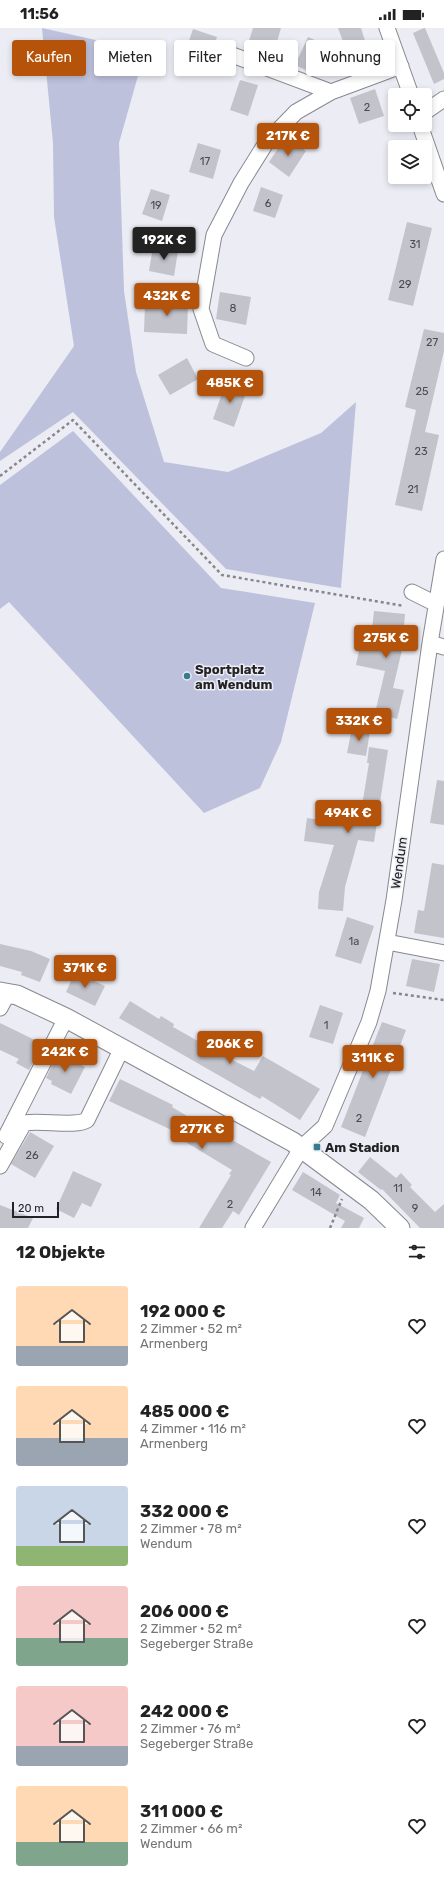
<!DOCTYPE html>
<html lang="de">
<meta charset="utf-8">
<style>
body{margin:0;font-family:Rubik,sans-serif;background:#f6f6f6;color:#222;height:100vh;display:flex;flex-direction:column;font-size:15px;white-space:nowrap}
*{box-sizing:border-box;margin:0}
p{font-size:13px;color:#767676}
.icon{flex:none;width:22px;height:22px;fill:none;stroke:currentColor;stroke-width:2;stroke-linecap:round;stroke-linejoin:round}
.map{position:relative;height:1200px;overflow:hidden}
.side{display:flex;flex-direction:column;background:#fff;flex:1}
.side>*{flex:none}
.hud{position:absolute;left:12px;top:12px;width:420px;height:36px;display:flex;gap:8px}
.buttons{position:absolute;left:388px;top:60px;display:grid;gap:8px}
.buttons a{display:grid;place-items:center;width:44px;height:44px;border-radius:4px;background:#fff;box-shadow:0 2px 6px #0003;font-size:20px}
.scale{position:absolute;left:12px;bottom:10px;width:47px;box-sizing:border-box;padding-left:4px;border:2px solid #232326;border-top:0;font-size:11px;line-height:14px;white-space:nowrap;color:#232326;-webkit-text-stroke:3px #ebecf4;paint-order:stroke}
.price{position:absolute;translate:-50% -34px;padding:0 9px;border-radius:4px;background:#b45309;color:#fff;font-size:13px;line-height:26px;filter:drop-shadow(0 1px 2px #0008)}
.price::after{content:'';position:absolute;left:50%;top:24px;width:12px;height:9px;margin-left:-6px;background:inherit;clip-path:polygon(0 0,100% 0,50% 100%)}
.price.current{background:#222;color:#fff}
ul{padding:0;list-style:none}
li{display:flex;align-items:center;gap:12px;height:100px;padding:0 16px}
li span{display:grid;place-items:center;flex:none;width:112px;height:80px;border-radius:4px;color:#555}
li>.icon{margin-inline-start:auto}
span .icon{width:48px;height:48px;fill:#fffc;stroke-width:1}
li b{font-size:17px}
h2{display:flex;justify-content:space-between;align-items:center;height:48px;padding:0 16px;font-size:17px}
.chip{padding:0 14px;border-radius:4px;background:#fff;box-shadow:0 2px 6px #0003;font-size:14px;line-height:36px}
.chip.current{background:#b45309;color:#fff}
.status{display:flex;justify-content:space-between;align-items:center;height:28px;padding:0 20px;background:#fff;direction:ltr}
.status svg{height:11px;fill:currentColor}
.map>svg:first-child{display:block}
</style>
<div class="status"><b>11:56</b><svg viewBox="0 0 49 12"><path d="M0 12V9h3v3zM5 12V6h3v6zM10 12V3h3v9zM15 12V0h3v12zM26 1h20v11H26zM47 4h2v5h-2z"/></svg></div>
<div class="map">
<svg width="444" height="1200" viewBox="0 0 444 1200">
<rect width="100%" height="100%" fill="#ebecf4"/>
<!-- green -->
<path fill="#bec1db" d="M42,0L145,23L119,115L124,263L136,344L164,434L228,444L321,405L356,374L341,560L226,541L73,384L0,433V424L74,318L54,189L53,115Z
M73,403L221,560L315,575L281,714L260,760L204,785L9,574L0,581V457Z"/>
<!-- building -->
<path fill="#c2c3cb" d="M253,0H281L274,24L248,16Z
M338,0H361L366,16L347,24Z
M424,0H425L444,45V51L434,56L413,5Z
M193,1L217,9L207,38L183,30Z
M308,9L330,19L316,47L295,37Z
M240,52L258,57L248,88L230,82Z
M375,61L384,88L359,96L350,70Z
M286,109L306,123L289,149L269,134Z
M198,115L221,122L213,151L189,144Z
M261,159L283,167L275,190L253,183Z
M151,161L170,167L162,193L142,186Z
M407,194L432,200L413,278L388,272Z
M153,219L178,223L174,248L149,243Z
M220,264L251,269L246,297L216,291Z
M169,268H185V277L188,278L187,306L144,304L145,276L169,277Z
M424,301L444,305V323L425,404L439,407L422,483L395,477L416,382L405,379Z
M187,330L198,351L170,367L158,347Z
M226,354L247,362L234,399L213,391Z
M374,583L405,586L402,622L393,660L404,662L397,691L375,685L385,643L356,637L360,618L370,620Z
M352,700L370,703L366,728L347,725Z
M369,719L388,722L374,814L358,812L345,859L343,883L318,881L319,864L334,817L304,813L307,790L335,794L336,786L360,790L369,735H367Z
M437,752L444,753V797L430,795Z
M432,835L444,837V910L414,905L418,882L424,883Z
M347,889L374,898L361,936L335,928Z
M0,916L31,923L50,931L40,954L21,947L22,944L0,938Z
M412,931L440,936L434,964L406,958Z
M75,944L105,958L95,978L66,964Z
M130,973L159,991L161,988L174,996L173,999L205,1017V1018L254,1043L263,1028L320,1061L300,1092L262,1068L260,1071L119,990Z
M320,977L343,985L333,1016L309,1009Z
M382,994L406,1002L365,1109L341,1099Z
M0,995L43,1016L29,1042L16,1035L19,1031L0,1022Z
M58,1025L85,1039L71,1066L51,1056L52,1053L46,1050Z
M120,1051L173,1077L172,1079L217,1106L218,1104L271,1134L239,1187L233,1183L222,1200H199L231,1147L229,1146L232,1142L174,1107L176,1104L109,1073Z
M30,1104L54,1118L35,1150L11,1136Z
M370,1129L396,1150L401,1145L412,1157L410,1159L435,1184L444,1176V1200H420L382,1161L381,1162L358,1144Z
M73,1143L102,1156L91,1179L82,1175L74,1190L56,1181Z
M303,1144L340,1167L336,1175L364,1190L359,1200H341L345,1193L292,1162Z
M0,1177L33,1190L28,1200H0Z"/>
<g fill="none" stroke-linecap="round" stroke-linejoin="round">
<!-- minor casing -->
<g stroke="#888990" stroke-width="17">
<path id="minor" d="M387,0L411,67
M227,25L331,64
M425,84L444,71
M420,97L444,166
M246,330L213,316L201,281L214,207L241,155L266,115L296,84L331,64L401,38
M412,564L436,576
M430,615L444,619
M387,914L444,925
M0,980L8,965
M6,1108L66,990
M0,1138L23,1097L25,1095C40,1092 77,1099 87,1092L122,1020
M253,1200L302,1119L325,1098L369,994L378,963L394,872L430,615L444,531"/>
</g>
<!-- major casing -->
<g stroke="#888990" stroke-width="21">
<path id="major" d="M0,964L17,967L66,990L293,1114L371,1172L400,1200"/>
</g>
<!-- path -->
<path stroke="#86868c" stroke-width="2.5" stroke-dasharray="3 3" stroke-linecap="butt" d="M0,448L73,392L222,547L404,578
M393,965L444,972
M330,1200L342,1171"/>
<!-- minor -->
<use href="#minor" stroke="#fff" stroke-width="15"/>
<!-- major -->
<use href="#major" stroke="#fff" stroke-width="19"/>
</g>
<!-- markers -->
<g fill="#377c8a" stroke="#ebecf4" stroke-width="1.5">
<circle cx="187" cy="648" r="4"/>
<rect x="313" y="1115" width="8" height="8" rx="2"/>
</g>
<g text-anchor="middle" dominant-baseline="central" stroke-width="3" stroke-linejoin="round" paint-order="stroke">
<!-- number labels -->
<g font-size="11" fill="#4b4b4f">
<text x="367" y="79">2</text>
<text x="205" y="133">17</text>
<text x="268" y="175">6</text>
<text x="156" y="177">19</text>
<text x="415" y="216">31</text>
<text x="405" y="256">29</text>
<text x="233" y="280">8</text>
<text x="432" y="314">27</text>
<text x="422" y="363">25</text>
<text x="421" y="423">23</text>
<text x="413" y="461">21</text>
<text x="354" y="913">1a</text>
<text x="326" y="997">1</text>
<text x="359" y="1090">2</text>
<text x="32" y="1127">26</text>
<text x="398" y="1160">11</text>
<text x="316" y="1164">14</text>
<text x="230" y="1176">2</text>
<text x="415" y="1180">9</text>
</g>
<!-- poi labels -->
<g font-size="13" font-weight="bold" fill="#232326" stroke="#ebecf4" text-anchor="start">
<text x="195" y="641">Sportplatz<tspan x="195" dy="15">am Wendum</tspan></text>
<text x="325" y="1119">Am Stadion</text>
</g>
<!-- street labels -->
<g font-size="13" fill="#232326" stroke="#ebecf4">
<text transform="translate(399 835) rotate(-82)">Wendum</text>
</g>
</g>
</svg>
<div class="buttons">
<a><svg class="icon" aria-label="locate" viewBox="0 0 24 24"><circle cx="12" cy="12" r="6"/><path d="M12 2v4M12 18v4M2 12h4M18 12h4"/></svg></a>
<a><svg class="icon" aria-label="layers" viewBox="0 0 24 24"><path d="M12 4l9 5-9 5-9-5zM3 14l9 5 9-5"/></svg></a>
</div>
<div class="scale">20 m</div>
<b class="price" style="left:288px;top:129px">217K €</b>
<b class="price current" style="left:164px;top:233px">192K €</b>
<b class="price" style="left:167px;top:289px">432K €</b>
<b class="price" style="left:230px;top:376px">485K €</b>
<b class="price" style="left:386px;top:631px">275K €</b>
<b class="price" style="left:359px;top:714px">332K €</b>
<b class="price" style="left:348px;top:806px">494K €</b>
<b class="price" style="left:85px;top:961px">371K €</b>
<b class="price" style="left:230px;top:1037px">206K €</b>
<b class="price" style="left:65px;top:1045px">242K €</b>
<b class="price" style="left:373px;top:1051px">311K €</b>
<b class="price" style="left:202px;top:1122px">277K €</b>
<div class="hud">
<a class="chip current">Kaufen</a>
<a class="chip">Mieten</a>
<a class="chip">Filter</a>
<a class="chip">Neu</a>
<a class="chip">Wohnung</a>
</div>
</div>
<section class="side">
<h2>12 Objekte<svg class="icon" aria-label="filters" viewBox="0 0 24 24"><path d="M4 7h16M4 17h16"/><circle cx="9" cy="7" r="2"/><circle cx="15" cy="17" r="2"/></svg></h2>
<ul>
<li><span style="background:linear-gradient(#ffd9b3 75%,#9aa5b1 0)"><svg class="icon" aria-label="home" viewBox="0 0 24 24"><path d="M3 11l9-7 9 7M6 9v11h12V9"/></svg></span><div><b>192 000 €</b><p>2 Zimmer · 52 m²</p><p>Armenberg</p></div><svg class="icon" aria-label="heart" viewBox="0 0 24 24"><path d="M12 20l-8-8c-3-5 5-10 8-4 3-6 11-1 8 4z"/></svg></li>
<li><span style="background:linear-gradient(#ffd9b3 65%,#9aa5b1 0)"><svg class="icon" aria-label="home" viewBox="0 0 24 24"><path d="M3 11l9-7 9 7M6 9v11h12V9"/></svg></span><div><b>485 000 €</b><p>4 Zimmer · 116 m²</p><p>Armenberg</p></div><svg class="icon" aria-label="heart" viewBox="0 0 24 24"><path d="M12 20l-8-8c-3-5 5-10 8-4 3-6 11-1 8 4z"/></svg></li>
<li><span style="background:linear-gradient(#c9d6e8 75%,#8fb573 0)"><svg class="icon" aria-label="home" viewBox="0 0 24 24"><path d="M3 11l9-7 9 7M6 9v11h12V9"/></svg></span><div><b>332 000 €</b><p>2 Zimmer · 78 m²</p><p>Wendum</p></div><svg class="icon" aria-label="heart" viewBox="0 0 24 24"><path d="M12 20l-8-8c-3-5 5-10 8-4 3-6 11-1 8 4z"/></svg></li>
<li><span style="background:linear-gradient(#f6c9c9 65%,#7fa58c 0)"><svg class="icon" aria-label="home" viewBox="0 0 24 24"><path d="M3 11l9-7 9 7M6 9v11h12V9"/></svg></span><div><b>206 000 €</b><p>2 Zimmer · 52 m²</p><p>Segeberger Straße</p></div><svg class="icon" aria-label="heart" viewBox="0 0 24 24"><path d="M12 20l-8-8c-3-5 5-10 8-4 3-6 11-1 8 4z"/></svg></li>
<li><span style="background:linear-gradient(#f6c9c9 75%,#9aa5b1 0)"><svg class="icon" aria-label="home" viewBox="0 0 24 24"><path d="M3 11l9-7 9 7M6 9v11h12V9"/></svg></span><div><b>242 000 €</b><p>2 Zimmer · 76 m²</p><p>Segeberger Straße</p></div><svg class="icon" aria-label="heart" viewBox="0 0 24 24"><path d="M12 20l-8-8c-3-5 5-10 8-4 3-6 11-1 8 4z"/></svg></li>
<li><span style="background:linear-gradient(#ffd9b3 70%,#7fa58c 0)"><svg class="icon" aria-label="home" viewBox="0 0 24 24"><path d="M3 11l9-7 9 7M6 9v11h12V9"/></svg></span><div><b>311 000 €</b><p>2 Zimmer · 66 m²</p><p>Wendum</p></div><svg class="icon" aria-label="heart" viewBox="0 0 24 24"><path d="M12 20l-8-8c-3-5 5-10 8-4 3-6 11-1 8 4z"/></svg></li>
</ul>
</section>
